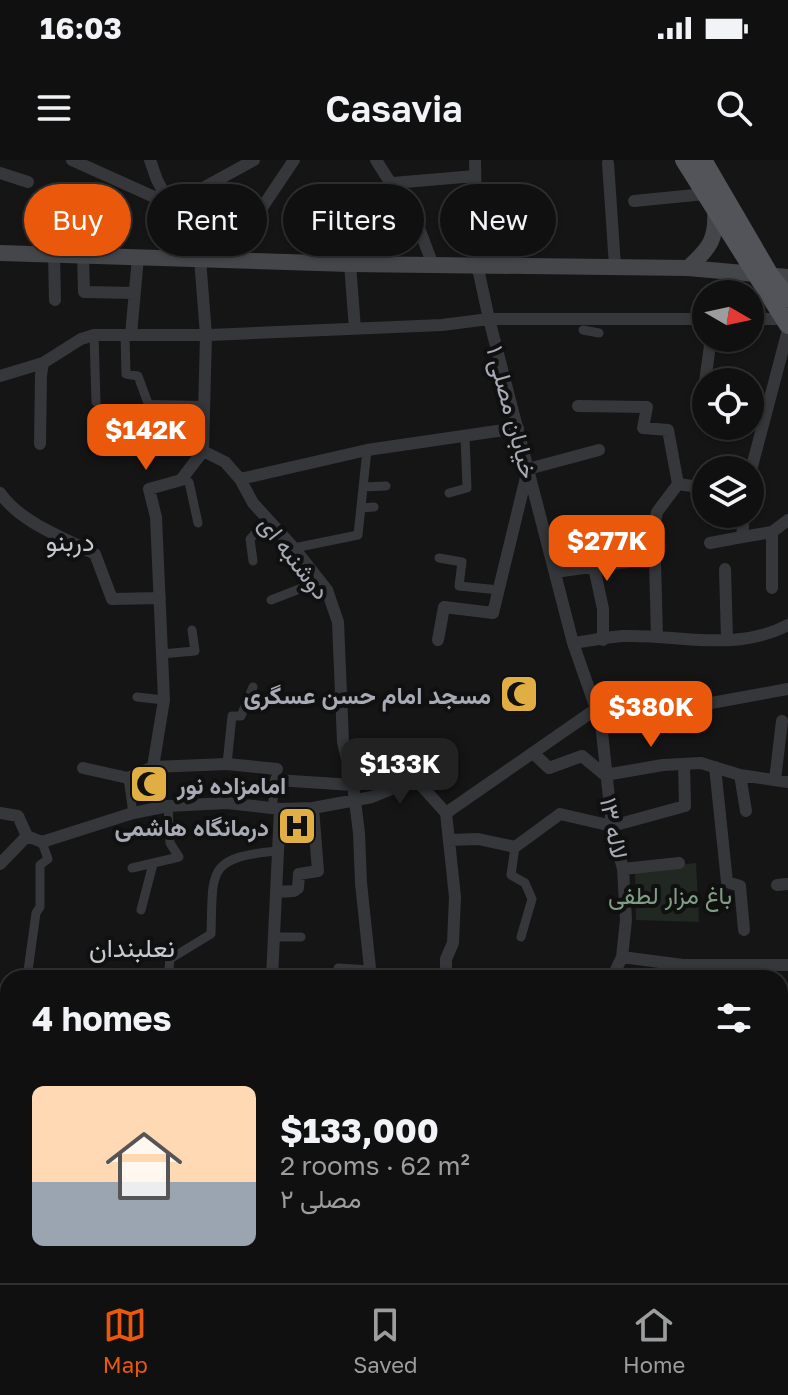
<!DOCTYPE html>
<meta charset="utf-8">
<style>
body{margin:0;font-family:"Golos Text",Vazirmatn,sans-serif;background:#1e1e1e;color:#f1f3f6;height:100vh;display:flex;flex-direction:column;font-size:30px;white-space:nowrap}
*{box-sizing:border-box;margin:0}
p{font-size:26px;color:#9c9d9f}
.icon{flex:none;width:44px;height:44px;fill:none;stroke:currentColor;stroke-width:2;stroke-linecap:round;stroke-linejoin:round}
.map{position:relative;flex:1;overflow:hidden}
.side{position:absolute;left:0px;top:810px;width:788px;height:314px;display:flex;flex-direction:column;background:#101010;border-radius:24px 24px 0 0;box-shadow:0 2px 6px #0004,0 0 0 2px #303030}
.side>*{flex:none}
.banner{position:absolute;left:24px;top:24px;width:740px;height:72px;display:flex;gap:16px}
.needle{width:52px;rotate:99deg}
.fabs{position:absolute;left:692px;top:120px;display:grid;gap:16px}
.fabs a{display:grid;place-items:center;width:72px;height:72px;border-radius:50%;background:#101010;box-shadow:0 2px 6px #0004,0 0 0 2px #303030;font-size:40px}
.price{position:absolute;translate:-50% -68px;padding:0 18px;border-radius:16px;background:#ea580c;color:#fff;font-size:26px;line-height:52px;filter:drop-shadow(0 2px 4px #0008)}
.price::after{content:'';position:absolute;left:50%;top:48px;width:24px;height:18px;margin-left:-12px;background:inherit;clip-path:polygon(0 0,100% 0,50% 100%)}
.price.active{background:#222;color:#fff}
ul{padding:0;list-style:none}
li{display:flex;align-items:center;gap:24px;height:200px;padding:0 32px}
li span{display:grid;place-items:center;flex:none;width:224px;height:160px;border-radius:12px;color:#555}
li>.icon{margin-inline-start:auto}
span .icon{width:96px;height:96px;fill:#fffc;stroke-width:1}
li b{font-size:34px}
h2{display:flex;justify-content:space-between;align-items:center;height:96px;padding:0 32px;font-size:34px}
.pill{padding:0 28px;border-radius:36px;background:#101010;box-shadow:0 2px 6px #0004,0 0 0 2px #303030;font-size:28px;line-height:72px}
.pill.active{background:#ea580c;color:#fff}
.status{display:flex;justify-content:space-between;align-items:center;height:56px;padding:0 40px;background:#101010;direction:ltr}
.status svg{height:22px;fill:currentColor}
header{display:flex;justify-content:space-between;align-items:center;height:104px;padding:0 32px;background:#101010;font-size:36px;font-weight:600}
.dock{display:flex;justify-content:space-around;align-items:center;height:112px;border-top:2px solid #303030;background:#101010;font-size:22px;color:#9c9d9f}
.dock a{display:grid;justify-items:center;gap:4px}
.dock .active{color:#ea580c}
.map>svg:first-child{display:block}
</style>
<div class="status"><b>16:03</b><svg viewBox="0 0 49 12"><path d="M0 12V9h3v3zM5 12V6h3v6zM10 12V3h3v9zM15 12V0h3v12zM26 1h20v11H26zM47 4h2v5h-2z"/></svg></div>
<header><svg class="icon" aria-label="menu" viewBox="0 0 24 24"><path d="M4 6h16M4 12h16M4 18h16"/></svg>Casavia<svg class="icon" aria-label="search" viewBox="0 0 24 24"><circle cx="10" cy="10" r="6"/><path d="M15 15l6 6"/></svg></header>
<div class="map">
<svg width="788" height="1123" viewBox="0 0 788 1123">
<rect width="100%" height="100%" fill="#151516"/>
<!-- built -->
<path fill="#212123" d="M8,1007V1105H0V1008Z"/>
<!-- green -->
<path fill="#212822" d="M696,703L699,762L636,760L635,710Z"/>
<g fill="none" stroke-linecap="round" stroke-linejoin="round">
<!-- pedestrian -->
<path stroke="#36373b" stroke-width="9" d="M583,170L599,173
M94,175L96,242
M125,175L126,214L138,216L149,246
M181,320L189,322L198,363
M363,327L386,326
M449,333L467,328L465,276
M361,348L374,347
M294,388L358,375L367,290
M439,398L462,402L459,426L499,430
M253,401L250,379L268,360
M271,440L320,421
M161,494L195,491L192,470
M137,537L164,540
M227,604L232,556H241L253,527
M128,618L133,653
M272,649L276,616
M515,687L511,715L525,723L532,739L521,777
M132,708L179,697L170,683L168,646
M141,750L153,704
M274,777H301
M338,808L370,810
M27,818L36,753L40,747V705L48,699L42,682
M168,818L170,799L211,774C213,711 206,697 278,691
M0,1002L8,1000"/>
<!-- minor -->
<path stroke="#36373b" stroke-width="12" d="M72,0L172,45
M150,0L157,20L200,99L206,175L203,291L225,302L240,319L253,343L294,388L327,430L338,462L343,582L353,625L359,673L361,723L371,818
M376,0L419,68L433,105
M475,0L477,104L489,159L573,483L601,563L612,666L623,709L626,760L622,797L612,818
M608,3L615,106
M0,13L28,22
M393,23L475,16
M634,41L705,34
M172,45L254,0
M54,94L55,140
M83,95L84,132L134,133
M227,100L294,0
M350,104L355,169
M750,159H784
M131,175L138,97
M0,216L43,203L81,179L94,175H210L442,165L489,159H706
M703,236L711,178
M149,246L204,247
M578,246L647,247L643,268L668,270L678,324
M40,284L41,215L43,203
M750,314L788,170
M240,319L367,290L518,268
M678,324L706,328
M0,333C21,363 63,377 95,394L112,439L160,438
M772,372V428
M742,377L772,372L788,360
M710,383L742,377L744,354
M548,384L597,370
M594,407L603,449V480
M725,409L727,480
M555,412L655,398
M657,477L655,401L651,382L657,352L678,324
M438,480L444,447L493,453L528,309L599,290
M573,483C589,481 607,477 623,476C679,474 735,493 788,465
M601,563L788,529
M533,593L549,608L582,596L605,615L663,605L701,603L740,615L788,622
M347,597C381,595 379,600 398,627
M153,607L227,604L277,609
M715,607L727,722L740,726L744,770
M83,608L128,618L153,607L164,540L156,357L149,329L181,320L203,291
M740,615L746,651
M276,620L353,625
M775,620L782,561
M0,653L18,656L27,676L42,682L133,653L168,646L227,643L280,649L313,648L372,637L411,621L419,623L446,653
M446,653L596,549
M449,680L478,679L515,687L560,654L612,666L685,646L684,604
M0,704L27,676
M623,709L679,703
M777,725L788,724
M277,732L294,731L298,728L299,714L318,711L313,648
M622,797L683,805H788
M272,818L280,649
M446,818V799L453,783L455,737L446,653
M780,1045L788,1028
M780,1055L788,1058
M151,1116V1123
M387,1116L388,1123
M529,1118V1116
M29,1123L39,1119L55,1118
M489,1123L492,1116
M637,1123V1116"/>
<!-- secondary -->
<path stroke="#44464a" stroke-width="16" d="M0,93L350,104L688,108L788,117
M688,108C710,88 717,79 715,49"/>
<!-- primary -->
<path stroke="#525459" stroke-width="18" d="M684,0L788,165
M703,0L770,115L788,138
M780,870L788,866
M276,1123L290,1116"/>
</g>
<!-- icons -->
<defs>
<g id="mosque-square" transform="scale(2)"><rect x="-9" y="-9" width="18" height="18" rx="4" fill="#e0ae43" stroke="#101011"/><path d="M3.5-4.9A6 6 0 1 0 3.5 4.9A5 5 0 1 1 3.5-4.9Z" fill="#111"/></g>
<g id="hospital-square" transform="scale(2)"><rect x="-9" y="-9" width="18" height="18" rx="4" fill="#e0ae43" stroke="#101011"/><path d="M-5-5h3v3.5h4V-5h3V5h-3V1.5h-4V5h-3Z" fill="#111"/></g>
</defs>
<g fill-rule="evenodd">
<use href="#mosque-square" x="519" y="534"/>
<use href="#mosque-square" x="149" y="624"/>
<use href="#hospital-square" x="297" y="666"/>
</g>
<g text-anchor="middle" dominant-baseline="central" stroke-width="8" stroke-linejoin="round" paint-order="stroke">
<!-- street labels -->
<g font-size="24" fill="#a8abb5" stroke="#101011">
<text transform="translate(513 252) rotate(75)">خیابان مصلی ۱</text>
<text transform="translate(295 397) rotate(52)">دوشنبه ای</text>
<text transform="translate(615 668) rotate(79)">لاله ۱۳</text>
</g>
<!-- poi labels -->
<g font-size="24" font-weight="bold" fill="#a8abb5" stroke="#101011" text-anchor="end">
<text x="491" y="534">مسجد امام حسن عسگری</text>
<text x="177" y="624" text-anchor="start">امامزاده نور</text>
<text x="269" y="666">درمانگاه هاشمی</text>
</g>
<!-- park labels -->
<g font-size="24" fill="#809e83" stroke="#101011">
<text x="670" y="734">باغ مزار لطفی</text>
</g>
<!-- neighbourhood labels -->
<g font-size="26" fill="#c8cad1" stroke="#101011">
<text x="70" y="381">دربنو</text>
<text x="132" y="787">نعلبندان</text>
</g>
</g>
</svg>
<div class="fabs">
<a><svg class="needle" viewBox="-14 -14 28 28"><path d="M0-13l5 13h-10z" fill="#e53935"/><path d="M0 13l5-13h-10z" fill="#9c9d9f"/></svg></a>
<a><svg class="icon" aria-label="locate" viewBox="0 0 24 24"><circle cx="12" cy="12" r="6"/><path d="M12 2v4M12 18v4M2 12h4M18 12h4"/></svg></a>
<a><svg class="icon" aria-label="layers" viewBox="0 0 24 24"><path d="M12 4l9 5-9 5-9-5zM3 14l9 5 9-5"/></svg></a>
</div>
<b class="price" style="left:146px;top:312px">$142K</b>
<b class="price" style="left:607px;top:423px">$277K</b>
<b class="price" style="left:651px;top:589px">$380K</b>
<b class="price active" style="left:400px;top:646px">$133K</b>
<div class="banner">
<a class="pill active">Buy</a>
<a class="pill">Rent</a>
<a class="pill">Filters</a>
<a class="pill">New</a>
</div>
<section class="side">
<h2>4 homes<svg class="icon" aria-label="filters" viewBox="0 0 24 24"><path d="M4 7h16M4 17h16"/><circle cx="9" cy="7" r="2"/><circle cx="15" cy="17" r="2"/></svg></h2>
<ul>
<li><span style="background:linear-gradient(#ffd9b3 60%,#9aa5b1 0)"><svg class="icon" aria-label="home" viewBox="0 0 24 24"><path d="M3 11l9-7 9 7M6 9v11h12V9"/></svg></span><div><b>$133,000</b><p>2 rooms · 62 m²</p><p>۲ مصلی</p></div></li>
</ul>
</section>
</div>
<nav class="dock">
<a class="active"><svg class="icon" aria-label="map" viewBox="0 0 24 24"><path d="M3 6l6-2 6 2 6-2v14l-6 2-6-2-6 2zM9 4v14M15 6v14"/></svg>Map</a>
<a><svg class="icon" aria-label="saved" viewBox="0 0 24 24"><path d="M7 4h10v16l-5-4-5 4z"/></svg>Saved</a>
<a><svg class="icon" aria-label="home" viewBox="0 0 24 24"><path d="M3 11l9-7 9 7M6 9v11h12V9"/></svg>Home</a>
</nav>
